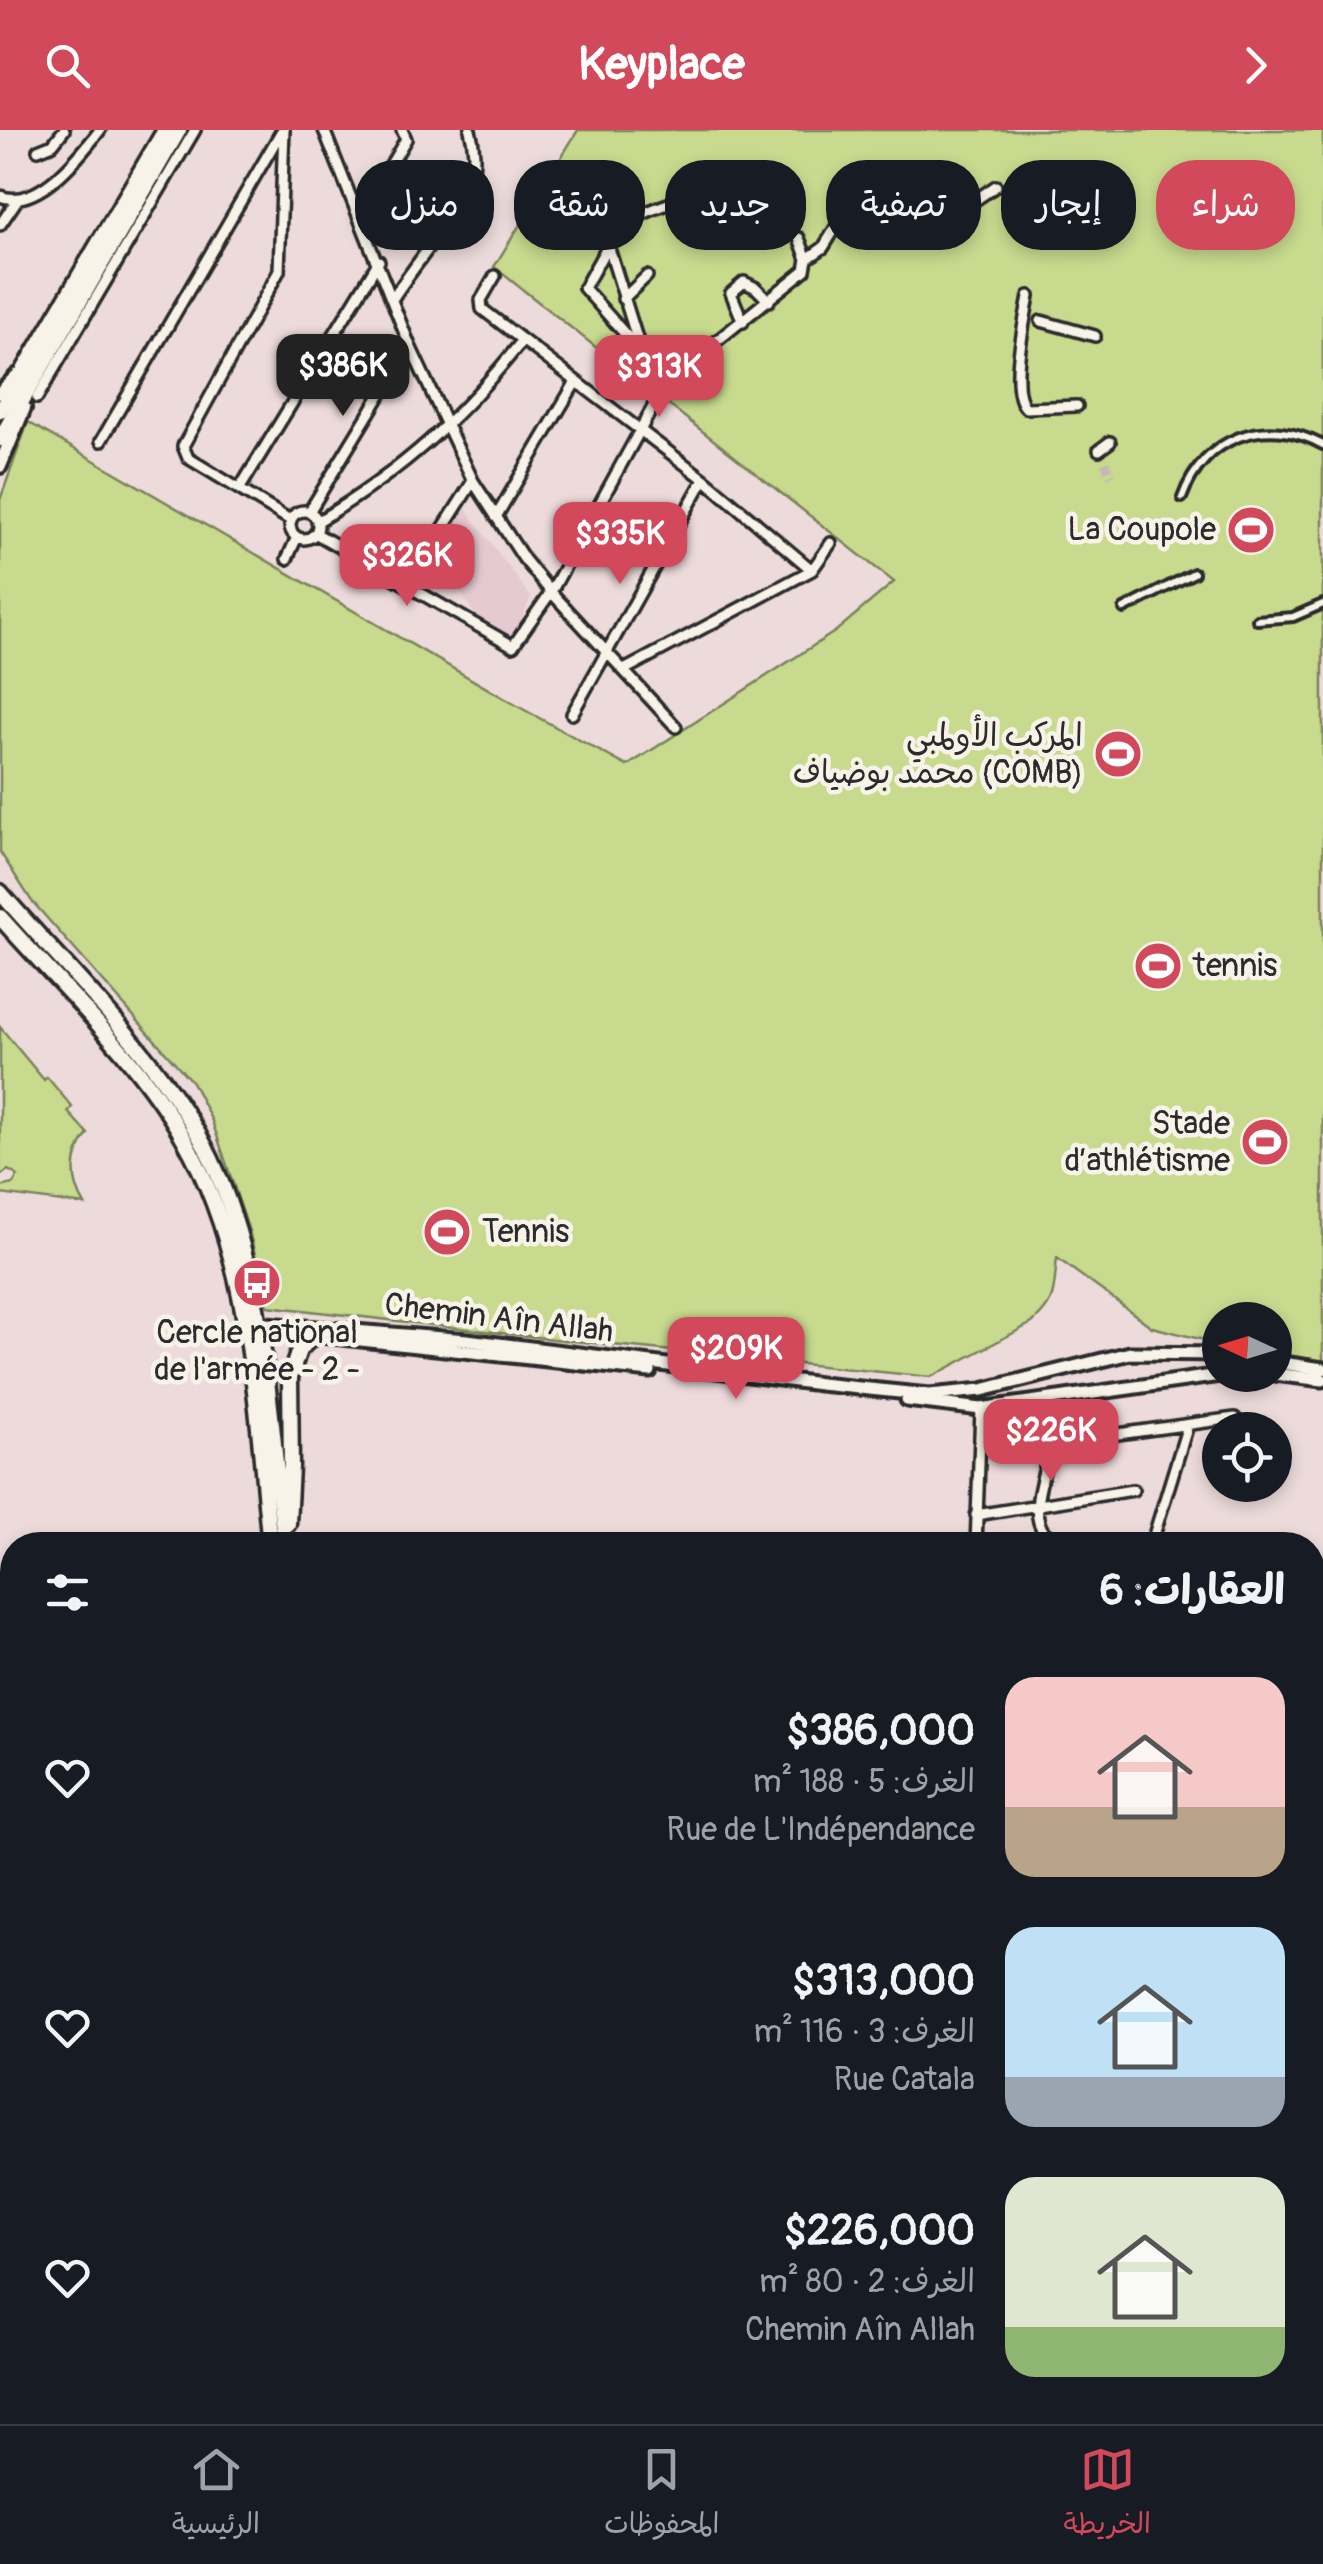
<!DOCTYPE html>
<html lang="ar">
<meta charset="utf-8">
<style>
body{margin:0;font-family:Pangolin,"Playpen Sans Arabic",sans-serif;background:#20242c;color:#f1f3f6;direction:rtl;height:100vh;display:flex;flex-direction:column;font-size:38px;white-space:nowrap}
*{box-sizing:border-box;margin:0}
p{font-size:32px;color:#9ea1a6}
.icon{flex:none;width:55px;height:55px;fill:none;stroke:currentColor;stroke-width:2;stroke-linecap:round;stroke-linejoin:round}
.map{position:relative;flex:1;overflow:hidden;direction:ltr}
.sheet{position:absolute;left:0px;top:1402px;width:1325px;height:892px;display:flex;flex-direction:column;background:#171b24;border-radius:40px 40px 0 0;box-shadow:0 5px 15px #0003;direction:rtl}
.sheet>*{flex:none}
.hud{position:absolute;left:30px;top:30px;width:1265px;height:90px;direction:rtl;display:flex;gap:20px}
.needle{width:65px;rotate:274deg}
.tools{position:absolute;left:1202px;top:1172px;display:grid;gap:20px}
.tools a{display:grid;place-items:center;width:90px;height:90px;border-radius:50%;background:#171b24;box-shadow:0 5px 15px #0003;font-size:50px}
.price{position:absolute;translate:-50% -85px;padding:0 22px;border-radius:20px;background:#d1495b;color:#fff;font-size:32px;line-height:65px;filter:drop-shadow(0 2px 5px #0008)}
.price::after{content:'';position:absolute;left:50%;top:60px;width:30px;height:22px;margin-left:-15px;background:inherit;clip-path:polygon(0 0,100% 0,50% 100%)}
.price.active{background:#222;color:#fff}
ul{padding:0;list-style:none}
li{display:flex;align-items:center;gap:30px;height:250px;padding:0 40px}
li span{display:grid;place-items:center;flex:none;width:280px;height:200px;border-radius:30px;color:#555}
li>.icon{margin-inline-start:auto}
span .icon{width:120px;height:120px;fill:#fffc;stroke-width:1}
li b{font-size:42px}
h2{display:flex;justify-content:space-between;align-items:center;height:120px;padding:0 40px;font-size:42px}
.chip{padding:0 35px;border-radius:40px;background:#171b24;box-shadow:0 5px 15px #0003;font-size:35px;line-height:90px}
.chip.active{background:#d1495b;color:#fff}
header{display:flex;justify-content:space-between;align-items:center;height:130px;padding:0 40px;background:#d1495b;color:#fff;font-size:45px;font-weight:700}
.tab-bar{display:flex;justify-content:space-around;align-items:center;height:140px;border-top:2px solid #363941;background:#171b24;font-size:28px;color:#9ea1a6}
.tab-bar a{display:grid;justify-items:center;gap:5px}
.tab-bar .active{color:#d1495b}
.map>svg:first-child{display:block}
</style>
<header><svg class="icon" aria-label="forward" viewBox="0 0 24 24"><path d="M9 5l7 7-7 7"/></svg>Keyplace<svg class="icon" aria-label="search" viewBox="0 0 24 24"><circle cx="10" cy="10" r="6"/><path d="M15 15l6 6"/></svg></header>
<div class="map">
<svg width="1323" height="2294" viewBox="0 0 1323 2294">
<rect width="100%" height="100%" fill="#eddbdb"/>
<filter id="ink" filterUnits="userSpaceOnUse"><feTurbulence type="fractalNoise" baseFrequency=".01" numOctaves="2"/><feDisplacementMap in="SourceGraphic" scale="20" xChannelSelector="R" yChannelSelector="G"/><feConvolveMatrix kernelMatrix="1 2 1 2 8 2 1 2 1" color-interpolation-filters="sRGB"/></filter>
<g filter="url(#ink)">
<!-- built -->
<path fill="#e6cad2" d="M466,379L531,467L513,508L486,502L437,425L459,384Z"/>
<!-- green -->
<path fill="#c7da8e" stroke="#79825c" stroke-width="2.5" d="M578,0H1323V1231L1275,1223V1190H1220V1214L1152,1197L1057,1128C1053,1160 1058,1170 1032,1193L931,1247L553,1209L268,1176L249,1101L212,991L192,952L31,770L0,722V370L28,292L521,578L627,636L836,501L894,452L494,137Z
M0,897L44,950L47,947L72,977L68,982L88,1004C70,1026 71,1052 85,1075L0,1064V1057L13,1054L18,1046L8,1040L0,1046Z"/>
<g fill="none" stroke-linecap="round" stroke-linejoin="round">
<!-- minor-tunnel -->
<path stroke="#c6b8b8" stroke-width="9" stroke-dasharray="9 4.5" stroke-linecap="butt" d="M1105,332L1111,346"/>
<!-- pedestrian casing -->
<g stroke="#2b2b2b" stroke-width="14">
<path id="pedestrian" d="M1182,368C1204,307 1265,284 1323,315
M1124,479L1194,443
M1257,490L1293,487L1323,474"/>
</g>
<!-- minor casing -->
<g stroke="#2b2b2b" stroke-width="16">
<path id="minor" d="M284,0L279,141L183,316L188,328L290,390
M324,0L410,216L473,351L524,429L551,462L676,597
M38,20L53,14L64,0
M0,66C37,81 80,26 100,0
M354,72L375,61L406,9L402,0
M957,78L971,73L996,56
M0,95L17,70
M608,115L584,158L667,251L805,140L807,129L799,108
M807,129L823,118L859,60
M495,146L481,170L482,179L704,349L812,440
M1029,166C1025,190 1008,261 1026,278L1077,276
M393,168C416,133 457,85 471,47C476,33 474,14 470,0
M623,169L647,146
M1041,191L1095,206
M743,192L731,163L744,152L756,158L769,171
M640,218L608,115C622,81 687,69 721,58L729,59L730,52H723L721,58
M37,268L195,0
M101,311L281,2
M1099,320L1110,312
M240,358L379,131
M290 395a14 14 0 1 1 28 0a14 14 0 1 1-28 0Z
M309,382L410,216
M496,387L575,253
M317,392C403,340 460,289 522,211
M315,403L513,516L551,462L660,264
M287,429L297,407
M407,455L473,351
M624,540L812,440L831,413
M572,584L704,349
M976,1385L1133,1360
M976,1415L981,1279
M1065,1415C1059,1411 1049,1407 1044,1402C1027,1381 1047,1336 1052,1313L1235,1288
M1151,1415L1188,1295
M1312,1444L1323,1439
M1312,1529H1323
M1312,1700L1323,1701
M1312,1786L1323,1788
M1312,1864L1323,1869
M1312,1936L1323,1940
M736,2282L759,2294
M1159,2282L1179,2294
M896,2294L899,2282
M1094,2294L1095,2282
M1151,2294L1152,2282
M1293,2294L1296,2282"/>
</g>
<!-- tertiary casing -->
<g stroke="#2b2b2b" stroke-width="18">
<path id="tertiary" d="M1312,2138L1323,2137
M845,2282L846,2294
M963,2294L966,2282"/>
</g>
<!-- secondary casing -->
<g stroke="#2b2b2b" stroke-width="19">
<path id="secondary" d="M254,1193L467,1210L820,1254L929,1265L982,1260L1130,1223L1220,1224
M256,1207L296,1205L333,1207L650,1241
M1275,1232L1323,1239
M1275,1244L1323,1250
M907,1270L981,1279L1220,1245"/>
</g>
<!-- primary casing -->
<g stroke="#2b2b2b" stroke-width="20">
<path id="primary" d="M0,263L18,245
M0,336L24,278"/>
</g>
<!-- trunk casing -->
<g stroke="#2b2b2b" stroke-width="21">
<path id="trunk" d="M0,281L165,0
M0,309L179,0
M0,762C70,843 166,933 211,1029C266,1147 269,1288 285,1415
M0,787C60,855 140,930 184,1009C253,1130 256,1280 270,1415
M288,1394L291,1337L290,1247L299,1220L313,1206
M309,2294L310,2282
M324,2294L325,2282"/>
</g>
<!-- pedestrian -->
<use href="#pedestrian" stroke="#f7f3e8" stroke-width="6"/>
<!-- minor -->
<use href="#minor" stroke="#f7f3e8" stroke-width="9"/>
<!-- tertiary -->
<use href="#tertiary" stroke="#f7f3e8" stroke-width="10"/>
<!-- secondary -->
<use href="#secondary" stroke="#f7f3e8" stroke-width="11"/>
<!-- primary -->
<use href="#primary" stroke="#f7f3e8" stroke-width="12"/>
<!-- trunk -->
<use href="#trunk" stroke="#f7f3e8" stroke-width="14"/>
</g>
</g>
<!-- icons -->
<defs>
<g id="stadium-disc" transform="scale(2.5)"><circle r="9.5" fill="#d1495b" stroke="#f7f3e8"/><path d="M0-5a6.5 5 0 1 0 0 10a6.5 5 0 1 0 0-10ZM-3.5-1.8h7v3.6h-7Z" fill="#fff"/></g>
<g id="bus-disc" transform="scale(2.5)"><circle r="9.5" fill="#d1495b" stroke="#f7f3e8"/><path d="M-5-6H5V4H4V6H2V4H-2V6H-4V4H-5ZM-3.5-4V0h7V-4ZM-3.5 1.2v1.5H-2V1.2ZM2 1.2v1.5H3.5V1.2Z" fill="#fff"/></g>
</defs>
<g fill-rule="evenodd">
<use href="#stadium-disc" x="1251" y="400"/>
<use href="#stadium-disc" x="1118" y="624"/>
<use href="#stadium-disc" x="1158" y="836"/>
<use href="#stadium-disc" x="1265" y="1012"/>
<use href="#stadium-disc" x="447" y="1102"/>
<use href="#bus-disc" x="257" y="1153"/>
</g>
<g text-anchor="middle" dominant-baseline="central" stroke-width="9" stroke-linejoin="round" paint-order="stroke">
<!-- poi labels -->
<g font-size="32" fill="#2b2b2b" stroke="#f7f3e8" text-anchor="end">
<text x="1216" y="400">La Coupole</text>
<text x="1083" y="606">المركب الأولمبي<tspan x="1083" dy="37">محمد بوضياف (COMB)</tspan></text>
<text x="1193" y="836" text-anchor="start">tennis</text>
<text x="1230" y="994">Stade<tspan x="1230" dy="37">d’athlétisme</tspan></text>
<text x="482" y="1102" text-anchor="start">Tennis</text>
<text x="257" y="1203" text-anchor="middle">Cercle national<tspan x="257" dy="37">de l'armée - 2 -</tspan></text>
</g>
<!-- street labels -->
<g font-size="32" fill="#2b2b2b" stroke="#f7f3e8">
<text transform="translate(499 1188) rotate(7)">Chemin Aîn Allah</text>
</g>
</g>
</svg>
<div class="tools">
<a><svg class="needle" viewBox="-14 -14 28 28"><path d="M0-13l5 13h-10z" fill="#e53935"/><path d="M0 13l5-13h-10z" fill="#9ea1a6"/></svg></a>
<a><svg class="icon" aria-label="locate" viewBox="0 0 24 24"><circle cx="12" cy="12" r="6"/><path d="M12 2v4M12 18v4M2 12h4M18 12h4"/></svg></a>
</div>
<b class="price active" style="left:343px;top:289px">$386K</b>
<b class="price" style="left:659px;top:290px">$313K</b>
<b class="price" style="left:620px;top:457px">$335K</b>
<b class="price" style="left:407px;top:479px">$326K</b>
<b class="price" style="left:736px;top:1272px">$209K</b>
<b class="price" style="left:1051px;top:1354px">$226K</b>
<div class="hud">
<a class="chip active">شراء</a>
<a class="chip">إيجار</a>
<a class="chip">تصفية</a>
<a class="chip">جديد</a>
<a class="chip">شقة</a>
<a class="chip">منزل</a>
</div>
<section class="sheet">
<h2>العقارات: 6<svg class="icon" aria-label="filters" viewBox="0 0 24 24"><path d="M4 7h16M4 17h16"/><circle cx="9" cy="7" r="2"/><circle cx="15" cy="17" r="2"/></svg></h2>
<ul>
<li><span style="background:linear-gradient(#f6c9c9 65%,#b9a48a 0)"><svg class="icon" aria-label="home" viewBox="0 0 24 24"><path d="M3 11l9-7 9 7M6 9v11h12V9"/></svg></span><div><b>$386,000</b><p>الغرف: 5 · 188 m²</p><p>Rue de L'Indépendance</p></div><svg class="icon" aria-label="heart" viewBox="0 0 24 24"><path d="M12 20l-8-8c-3-5 5-10 8-4 3-6 11-1 8 4z"/></svg></li>
<li><span style="background:linear-gradient(#bfe0f5 75%,#9aa5b1 0)"><svg class="icon" aria-label="home" viewBox="0 0 24 24"><path d="M3 11l9-7 9 7M6 9v11h12V9"/></svg></span><div><b>$313,000</b><p>الغرف: 3 · 116 m²</p><p>Rue Catala</p></div><svg class="icon" aria-label="heart" viewBox="0 0 24 24"><path d="M12 20l-8-8c-3-5 5-10 8-4 3-6 11-1 8 4z"/></svg></li>
<li><span style="background:linear-gradient(#dfe7d0 75%,#8fb573 0)"><svg class="icon" aria-label="home" viewBox="0 0 24 24"><path d="M3 11l9-7 9 7M6 9v11h12V9"/></svg></span><div><b>$226,000</b><p>الغرف: 2 · 80 m²</p><p>Chemin Aîn Allah</p></div><svg class="icon" aria-label="heart" viewBox="0 0 24 24"><path d="M12 20l-8-8c-3-5 5-10 8-4 3-6 11-1 8 4z"/></svg></li>
</ul>
</section>
</div>
<nav class="tab-bar">
<a class="active"><svg class="icon" aria-label="map" viewBox="0 0 24 24"><path d="M3 6l6-2 6 2 6-2v14l-6 2-6-2-6 2zM9 4v14M15 6v14"/></svg>الخريطة</a>
<a><svg class="icon" aria-label="saved" viewBox="0 0 24 24"><path d="M7 4h10v16l-5-4-5 4z"/></svg>المحفوظات</a>
<a><svg class="icon" aria-label="home" viewBox="0 0 24 24"><path d="M3 11l9-7 9 7M6 9v11h12V9"/></svg>الرئيسية</a>
</nav>
